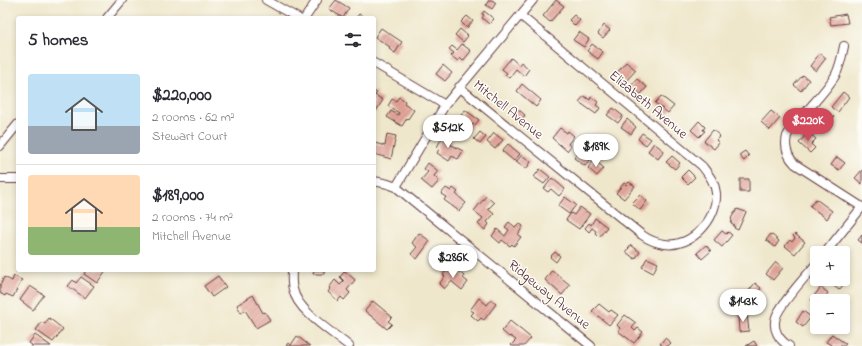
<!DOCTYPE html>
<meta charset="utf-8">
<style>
body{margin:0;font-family:"Indie Flower",sans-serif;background:#f7f7f7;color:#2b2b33;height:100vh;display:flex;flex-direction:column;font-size:15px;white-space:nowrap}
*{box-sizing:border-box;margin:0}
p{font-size:13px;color:#7c7c81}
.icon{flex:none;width:22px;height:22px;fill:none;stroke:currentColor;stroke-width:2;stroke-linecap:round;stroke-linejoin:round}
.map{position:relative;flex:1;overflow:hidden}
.details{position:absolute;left:16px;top:16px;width:360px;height:256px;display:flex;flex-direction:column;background:#fff;border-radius:4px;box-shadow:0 2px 6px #0003}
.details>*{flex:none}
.tools{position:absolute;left:810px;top:246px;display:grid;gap:8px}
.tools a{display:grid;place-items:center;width:40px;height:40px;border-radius:4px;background:#fff;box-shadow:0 2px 6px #0003;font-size:20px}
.price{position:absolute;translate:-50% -34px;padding:0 9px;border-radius:14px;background:#fff;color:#222;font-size:13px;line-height:26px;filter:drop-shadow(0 1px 2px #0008)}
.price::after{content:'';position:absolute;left:50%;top:24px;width:12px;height:9px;margin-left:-6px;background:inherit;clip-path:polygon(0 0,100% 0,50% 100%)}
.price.active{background:#d1495b;color:#fff}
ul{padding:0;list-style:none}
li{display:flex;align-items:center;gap:12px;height:100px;padding:0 12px}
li+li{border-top:1px solid #e1e1e2}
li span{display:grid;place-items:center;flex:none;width:112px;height:80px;border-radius:4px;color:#555}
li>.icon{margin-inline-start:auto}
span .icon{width:48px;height:48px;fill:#fffc;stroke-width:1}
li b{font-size:17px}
h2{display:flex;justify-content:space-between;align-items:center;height:48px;padding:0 12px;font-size:17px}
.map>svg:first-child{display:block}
</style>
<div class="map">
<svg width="862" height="346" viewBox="0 0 862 346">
<defs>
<pattern id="building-hatch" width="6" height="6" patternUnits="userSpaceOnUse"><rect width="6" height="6" fill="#e3a699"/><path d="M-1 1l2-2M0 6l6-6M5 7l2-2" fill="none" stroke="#ba877d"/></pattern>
</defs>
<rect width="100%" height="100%" fill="#fdfcf7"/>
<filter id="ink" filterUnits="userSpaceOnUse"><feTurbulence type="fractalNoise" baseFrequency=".025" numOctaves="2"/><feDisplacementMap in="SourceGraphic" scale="8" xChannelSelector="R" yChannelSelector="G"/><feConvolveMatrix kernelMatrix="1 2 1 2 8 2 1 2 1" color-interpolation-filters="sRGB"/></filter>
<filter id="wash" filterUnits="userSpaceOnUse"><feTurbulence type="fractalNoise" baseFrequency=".012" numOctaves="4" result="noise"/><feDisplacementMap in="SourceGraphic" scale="16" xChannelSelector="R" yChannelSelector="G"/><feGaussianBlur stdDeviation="0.9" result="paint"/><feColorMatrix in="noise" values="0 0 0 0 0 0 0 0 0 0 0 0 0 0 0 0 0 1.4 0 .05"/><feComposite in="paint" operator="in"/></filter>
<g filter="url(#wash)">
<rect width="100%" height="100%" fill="#efe7cb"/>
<g id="blocks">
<!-- building -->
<path fill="url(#building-hatch)" d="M336,0L349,8L343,18L329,9Z
M489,0H492L496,3L492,9L486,5Z
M556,0L564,6L550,22L543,16Z
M484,11L494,19L489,24L482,18L484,15L482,14Z
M359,14L365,18H356Z
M846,14L848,23L831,25L829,17Z
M574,15L580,20L575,26L569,20Z
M467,16L473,21L467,28L461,22Z
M604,25L610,30L603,38L598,34Z
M381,28L402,42L395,53L389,49L390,47L375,37Z
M460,29L468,36L463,42L455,35Z
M579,32L589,39L584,47L573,40Z
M462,44L471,51L463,61L460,58L458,61L451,56L454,53L449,49L452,46L457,50Z
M592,44L603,52L598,59L587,51Z
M820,53L826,58L816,71L810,66Z
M511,58L519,65L521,62L529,69L524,76L516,69L509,78L505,75L507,73L502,69Z
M626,62L636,70L625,82L616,74Z
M443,65L452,73L445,81L436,74Z
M803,75L809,80L801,91L794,85Z
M637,79L647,87L641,94L631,86Z
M522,84L541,100L536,107L517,91Z
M374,91L377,93L375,95L383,100L374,114Z
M843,92L849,97L838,112L831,107Z
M584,96L590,100L591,97L598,102L596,105L600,108L596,114L579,102Z
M661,96L674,106L668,113L655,103Z
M399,97L405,101L404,103L414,110L408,119L407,118L402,126L387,117L391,111L398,115L399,113L388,106L392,99L396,101Z
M613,108L623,116L618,123L607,115Z
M518,109L525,115L520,122L513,116Z
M465,110L479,120L475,125L473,124L466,134L455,127L463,116L461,115Z
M771,111L780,118L770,130L761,122Z
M828,112L834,117L824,130L817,125Z
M627,119L636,127L631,134L621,127Z
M699,121L705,127L703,130L705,131L699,137L691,130Z
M560,128L567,133L568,131L574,136L568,144L571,146L567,151L552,138Z
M713,130L720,136L716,140L719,143L714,149L704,141Z
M480,132L486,137L480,144L474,139Z
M808,132L816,139L811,144L815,148L810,153L799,143Z
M494,133L503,140L495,149L487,142Z
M642,133L651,139L646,145L638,139Z
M387,134L396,136L391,159L374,154L375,143L385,146Z
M443,136L452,141L450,144L463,151L458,159L452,156L449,161L437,153L439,149L437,147Z
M654,143L664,151L658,159L648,151Z
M508,144L520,154L514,161L502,151Z
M581,149L592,157L585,166L574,158Z
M745,151L749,156L744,161L739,155Z
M522,155L531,162L526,169L516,162Z
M672,156L680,163L675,169L666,162Z
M837,157L845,163L839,170L831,165Z
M594,160L604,168L597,176L588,168Z
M428,163L438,171L434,176L439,181L432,189L421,180L428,172L424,169Z
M540,169L550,177L544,184L534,177Z
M688,170L695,177L688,184L681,177Z
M862,170V184L855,178Z
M552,178L565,189L559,196L551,189L548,192L544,189Z
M740,179H749V192H740Z
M629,182L635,186L624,199L616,193L624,183L626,185Z
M446,188L451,191L453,188L458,192L456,194L466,203L459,211L444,200L446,197L441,194Z
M640,195L647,201L640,210L632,203Z
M486,196L494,203L488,209L494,214L487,222L489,224L485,230L478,224L483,218L474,211Z
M565,197L576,205L569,214L558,206Z
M816,199L832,211L827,219L810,206Z
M580,207L590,214L579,229L566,220L571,213L574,215Z
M737,209L746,212L738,230L734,228L735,226L731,224L732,220L731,219L734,213H735Z
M595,218L607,227L599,237L595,233L596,231L592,228L589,232L585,228L589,223L591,225Z
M509,222L515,227L519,223L523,226L518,235L521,237L514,246L512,244L510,246L502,240L500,243L492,236L497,229L505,236L509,230L505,227Z
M722,231L726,234L728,232L732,235L722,247L714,240Z
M419,233L430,241L417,259L411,254L417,247L412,243Z
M771,234L779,241L775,247L766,240Z
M795,234L805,242L795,254L785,246L790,240L792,242L795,238L793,236Z
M862,235V243L858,240Z
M631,245L640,252L635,259L626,252Z
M706,245L711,251L702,259L697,253Z
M555,252L560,256L556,262L550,257Z
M647,258L658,263L653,273L642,267Z
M776,262L783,268L773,280L766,274Z
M449,267L455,272L457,270L464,276L463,278L468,282L462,290L451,281L444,289L439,284L445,276L443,275Z
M85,270H106L97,283L84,274L86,271Z
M314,270H324V274H313Z
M552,270L570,285L562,295L545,280Z
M345,271L355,280L347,290L350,293L344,300L341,297L338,301L328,292L330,289L329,288L335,280L340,285L344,281L340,277Z
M14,276L22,280L13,297L6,294L5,296L0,293V286L4,277L12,281Z
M218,276L226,287L212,297L204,286Z
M81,277L94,286L85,298L68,286L73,280L76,283Z
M828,279H842L841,280L845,283L839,290L827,281Z
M755,283L761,288L751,302L744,297Z
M30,286L44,295L33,310L20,300Z
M821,287L828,293L822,301H817V305L811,300Z
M253,295L263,313L265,312L270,320L256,328L245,310L241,313L237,305Z
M479,298L487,305L491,300L496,304L484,320L481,318L478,321L471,315L474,312L470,310Z
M373,301L392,317L388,321L392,324L387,329L365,311Z
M599,304L609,312L611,310L618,315L609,325L592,311Z
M803,311L811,317L803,327L796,322Z
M747,314L749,331L739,332L738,315Z
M625,315L636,323L632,328L635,331L638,328L643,332L634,343L618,331L620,328L617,325Z
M49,318L63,329L53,342L36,330L42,322L45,324Z
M510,321L531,338L524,346H512L511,345L516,340L510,336L509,337L502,331Z
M832,334L846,344L844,346H833L826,342Z
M35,335L51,346H31L32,345L29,343Z
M297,336L310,346H286L288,343L291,345Z
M665,338L671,343L668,346H661L662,345L660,344Z
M754,341L757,346H746Z"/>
</g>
</g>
<g filter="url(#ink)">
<use href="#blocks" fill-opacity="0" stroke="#633d43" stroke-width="1"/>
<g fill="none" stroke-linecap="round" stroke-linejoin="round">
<!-- minor casing -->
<g stroke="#633d43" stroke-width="10">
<path id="minor" d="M266,0L298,18
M107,18L122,0
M305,18L317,0
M844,46C842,56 840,67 835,76C826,91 813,103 802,117C797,122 790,129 787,136C784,148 788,157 795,164L862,207
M374,63L445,105
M459,87L642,235C649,240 656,243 665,244C691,248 718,219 716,193C715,182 708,174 702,166L520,15
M0,146L18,124
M0,179H18
M374,181L388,184L396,187L591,346
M396,187L445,105L533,0
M825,253L862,207
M292,270C292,276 291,283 293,289C297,311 332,332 349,346
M789,346C779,340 772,329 776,317C780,304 807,275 817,263"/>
</g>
<!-- minor -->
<use href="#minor" stroke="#fff" stroke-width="8"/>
</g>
</g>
<g text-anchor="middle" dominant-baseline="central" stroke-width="3" stroke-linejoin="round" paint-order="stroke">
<!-- street labels -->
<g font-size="14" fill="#4a1f2b" stroke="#fdfcf7">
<text transform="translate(648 105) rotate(40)">Elizabeth Avenue</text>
<text transform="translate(508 110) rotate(39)">Mitchell Avenue</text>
<text transform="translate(549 295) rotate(39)">Ridgeway Avenue</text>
</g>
</g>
</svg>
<div class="tools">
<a>+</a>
<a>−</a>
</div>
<b class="price active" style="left:808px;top:142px">$220K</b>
<b class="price" style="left:448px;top:149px">$512K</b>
<b class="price" style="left:596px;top:168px">$189K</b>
<b class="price" style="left:453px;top:279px">$286K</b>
<b class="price" style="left:743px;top:323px">$143K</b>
<section class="details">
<h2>5 homes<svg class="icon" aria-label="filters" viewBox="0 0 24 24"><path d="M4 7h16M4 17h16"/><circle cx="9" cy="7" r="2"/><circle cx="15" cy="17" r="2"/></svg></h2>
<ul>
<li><span style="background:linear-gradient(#bfe0f5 65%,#9aa5b1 0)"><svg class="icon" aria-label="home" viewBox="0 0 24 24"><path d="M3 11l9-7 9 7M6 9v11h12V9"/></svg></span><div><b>$220,000</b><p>2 rooms · 62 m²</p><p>Stewart Court</p></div></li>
<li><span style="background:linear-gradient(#ffd9b3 65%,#8fb573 0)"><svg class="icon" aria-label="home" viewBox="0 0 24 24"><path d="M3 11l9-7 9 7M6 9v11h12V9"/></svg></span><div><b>$189,000</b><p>2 rooms · 74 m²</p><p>Mitchell Avenue</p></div></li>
</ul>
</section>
</div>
